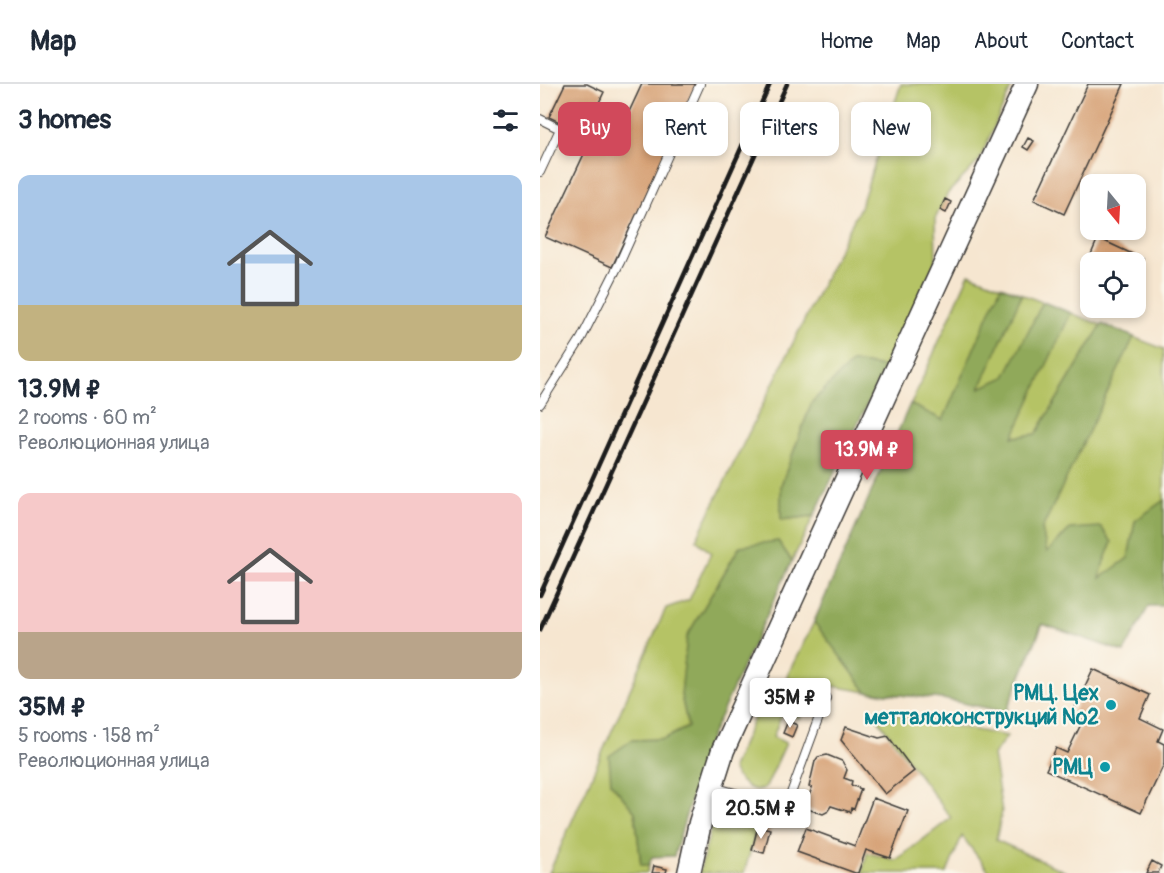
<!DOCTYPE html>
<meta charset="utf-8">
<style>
body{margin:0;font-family:Pangolin,sans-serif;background:#f2f2f3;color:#1f2937;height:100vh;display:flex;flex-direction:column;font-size:22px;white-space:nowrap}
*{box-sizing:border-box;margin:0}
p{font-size:20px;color:#747a83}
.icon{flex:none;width:33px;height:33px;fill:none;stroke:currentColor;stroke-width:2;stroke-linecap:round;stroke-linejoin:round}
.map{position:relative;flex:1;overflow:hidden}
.sheet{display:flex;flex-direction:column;background:#fff;width:540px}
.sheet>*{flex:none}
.top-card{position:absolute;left:18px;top:18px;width:516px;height:54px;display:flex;gap:12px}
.needle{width:39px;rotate:162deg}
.controls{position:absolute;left:540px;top:90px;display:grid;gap:12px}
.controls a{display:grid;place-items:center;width:66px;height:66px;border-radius:12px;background:#fff;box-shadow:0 3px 9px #0003;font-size:30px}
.price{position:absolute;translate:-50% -51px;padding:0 14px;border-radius:6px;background:#fff;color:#222;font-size:20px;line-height:39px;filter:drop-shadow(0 2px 3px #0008)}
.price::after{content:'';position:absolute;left:50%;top:36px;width:18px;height:14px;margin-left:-9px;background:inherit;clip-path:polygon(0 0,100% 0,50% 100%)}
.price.current{background:#d1495b;color:#fff}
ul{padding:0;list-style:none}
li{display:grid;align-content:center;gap:12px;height:318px;padding:0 18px}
li span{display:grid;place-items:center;height:186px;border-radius:12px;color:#555}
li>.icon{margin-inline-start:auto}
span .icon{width:108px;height:108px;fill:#fffc;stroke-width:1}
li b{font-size:26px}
h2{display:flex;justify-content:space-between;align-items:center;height:72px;padding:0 18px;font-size:26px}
.tag{padding:0 21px;border-radius:12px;background:#fff;box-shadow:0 3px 9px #0003;font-size:21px;line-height:54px}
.tag.current{background:#d1495b;color:#fff}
header{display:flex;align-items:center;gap:36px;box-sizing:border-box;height:84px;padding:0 30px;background:#fff;border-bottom:2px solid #e0e1e3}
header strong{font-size:28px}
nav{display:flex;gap:33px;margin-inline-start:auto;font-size:21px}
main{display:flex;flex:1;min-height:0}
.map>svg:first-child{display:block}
</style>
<header>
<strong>Map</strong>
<nav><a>Home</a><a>Map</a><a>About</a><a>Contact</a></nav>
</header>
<main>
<section class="sheet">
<h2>3 homes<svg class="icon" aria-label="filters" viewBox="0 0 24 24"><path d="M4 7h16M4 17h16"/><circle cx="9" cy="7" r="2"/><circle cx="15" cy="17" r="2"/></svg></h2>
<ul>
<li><span style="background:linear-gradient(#a9c7e8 70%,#c2b280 0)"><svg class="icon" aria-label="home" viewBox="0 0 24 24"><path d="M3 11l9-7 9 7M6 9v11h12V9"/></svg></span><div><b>13.9M ₽</b><p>2 rooms · 60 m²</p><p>Революционная улица</p></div></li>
<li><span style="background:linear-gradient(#f6c9c9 75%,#b9a48a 0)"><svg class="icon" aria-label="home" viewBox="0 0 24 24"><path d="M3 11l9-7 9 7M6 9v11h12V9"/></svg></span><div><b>35M ₽</b><p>5 rooms · 158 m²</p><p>Революционная улица</p></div></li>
</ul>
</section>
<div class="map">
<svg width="624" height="789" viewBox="0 0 624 789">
<rect width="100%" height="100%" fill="#fbf7ec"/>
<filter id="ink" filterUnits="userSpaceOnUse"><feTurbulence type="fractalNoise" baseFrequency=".0167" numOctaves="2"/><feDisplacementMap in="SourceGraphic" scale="12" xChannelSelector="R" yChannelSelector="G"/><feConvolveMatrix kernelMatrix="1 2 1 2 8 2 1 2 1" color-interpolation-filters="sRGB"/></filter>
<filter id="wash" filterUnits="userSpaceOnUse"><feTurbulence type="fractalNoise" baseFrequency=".008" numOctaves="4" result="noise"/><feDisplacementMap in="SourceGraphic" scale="24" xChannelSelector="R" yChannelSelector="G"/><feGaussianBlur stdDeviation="1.35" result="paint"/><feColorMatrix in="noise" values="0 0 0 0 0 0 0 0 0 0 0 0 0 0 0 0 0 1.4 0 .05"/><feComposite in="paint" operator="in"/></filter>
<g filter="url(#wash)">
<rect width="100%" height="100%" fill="#f6e6d0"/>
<!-- green -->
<path fill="#b5c365" stroke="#687040" stroke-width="1.5" d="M361,0H473L439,77L408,109L395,135L396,176L345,283L312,278L272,319L263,342L241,436L274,432L252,477L238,457L141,611L148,643L124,655L92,656L71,699L95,728L101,781H109L107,789H9L126,524L149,516L171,469L156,456L321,121Z
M429,190L624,265V468L584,568L503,540L466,628L404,615L327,608L246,594L274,538Z
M241,612L262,616L266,622L260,634L243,628L233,653L246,659L227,701C215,714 197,697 192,684L219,623C226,614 231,613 241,612Z
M331,626L467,652L453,671L462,728L456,756L528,789H450L422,752L407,789H322L327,769L356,776L411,734Z
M189,718L234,733L230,745L218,742L204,789H159L175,730Z"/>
<!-- forest -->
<path fill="#90a95a" stroke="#56623b" stroke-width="1.5" d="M461,202L482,210L440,304L465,293L503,218L531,229L473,353L496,350L562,240L594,253L502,445L507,468L530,445L561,443L572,458L563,480L560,494L588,474L595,437L624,416V520L623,522H609L584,568L502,540L466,628L403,615L327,608L274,538L370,320L403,336Z
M312,278L345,283L274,432L241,436V401L272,318Z
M238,457L252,477L167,661L134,772L112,773L109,781H101L95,728L71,699L69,672L92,656L124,655L148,643L141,611L147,552L200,462Z"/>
<g id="blocks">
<!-- building -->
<path fill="#d6a074" d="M25,0H47L64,8L44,50L9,33Z
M102,0H157L72,183L5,153L53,51L74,60Z
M548,0H584L524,130L494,116Z
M488,54L494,57L488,66L483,63Z
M405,115L411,118L406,129L400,126Z
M558,154L603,175L596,192V178H550V190L544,187Z
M553,585L610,611L600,634L623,645L618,657L624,660V680L601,729L506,686L516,664L527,669L543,636L532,630Z
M248,637L257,641L252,653L243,649Z
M306,643L339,654L348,652L374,687L345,710L301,656Z
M287,671L302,677L307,686L304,694L312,697L311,701L321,705L314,725L311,724L310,728L291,722L287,728L283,730L264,724L272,704L269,703L275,677L278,673Z
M333,714L368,727L350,774L326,766L318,789H315L257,768L266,744L315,762Z
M218,742L230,745L224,769L212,766Z
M612,777L621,782L618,789H606Z
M114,782L127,785L126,789H112Z"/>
</g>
</g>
<g filter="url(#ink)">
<use href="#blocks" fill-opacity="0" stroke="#3d3a37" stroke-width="1.5"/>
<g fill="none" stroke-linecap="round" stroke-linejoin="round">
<!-- lane casing -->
<g stroke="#3d3a37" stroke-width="10">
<path id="lane" d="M0,35L20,45L0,88
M0,320L41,255L80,178L160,0
M173,703L246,723L286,614"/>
</g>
<!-- secondary casing -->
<g stroke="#3d3a37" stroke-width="25">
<path id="secondary" d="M149,789L160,739L183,666L487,0"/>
</g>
<!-- lane -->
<use href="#lane" stroke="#fff" stroke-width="8"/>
<!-- secondary -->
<use href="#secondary" stroke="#fff" stroke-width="22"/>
<!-- rail -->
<path stroke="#1c1c1c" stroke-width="4.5" d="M0,511L230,0
M0,546L247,0"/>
</g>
</g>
<!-- markers -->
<g fill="#0f9aa8" stroke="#fbf7ec" stroke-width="2">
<circle cx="571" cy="621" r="6"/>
<circle cx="565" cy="683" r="6"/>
</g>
<g text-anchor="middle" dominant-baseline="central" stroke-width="4.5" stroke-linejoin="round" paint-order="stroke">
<!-- culture labels -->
<g font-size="21" font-weight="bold" fill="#0d838f" stroke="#fbf7ec" text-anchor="end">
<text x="559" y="609">РМЦ. Цех<tspan x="559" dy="24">метталоконструкций №2</tspan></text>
<text x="553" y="683">РМЦ</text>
</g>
</g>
</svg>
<div class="controls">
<a><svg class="needle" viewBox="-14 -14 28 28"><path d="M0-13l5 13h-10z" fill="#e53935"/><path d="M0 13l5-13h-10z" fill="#747a83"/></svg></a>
<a><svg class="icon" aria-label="locate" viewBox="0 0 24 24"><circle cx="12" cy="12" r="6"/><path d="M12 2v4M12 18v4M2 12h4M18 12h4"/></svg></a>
</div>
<b class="price current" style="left:327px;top:397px">13.9M ₽</b>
<b class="price" style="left:250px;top:645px">35M ₽</b>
<b class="price" style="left:221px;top:756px">20.5M ₽</b>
<div class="top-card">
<a class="tag current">Buy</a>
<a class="tag">Rent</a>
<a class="tag">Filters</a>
<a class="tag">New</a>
</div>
</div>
</main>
